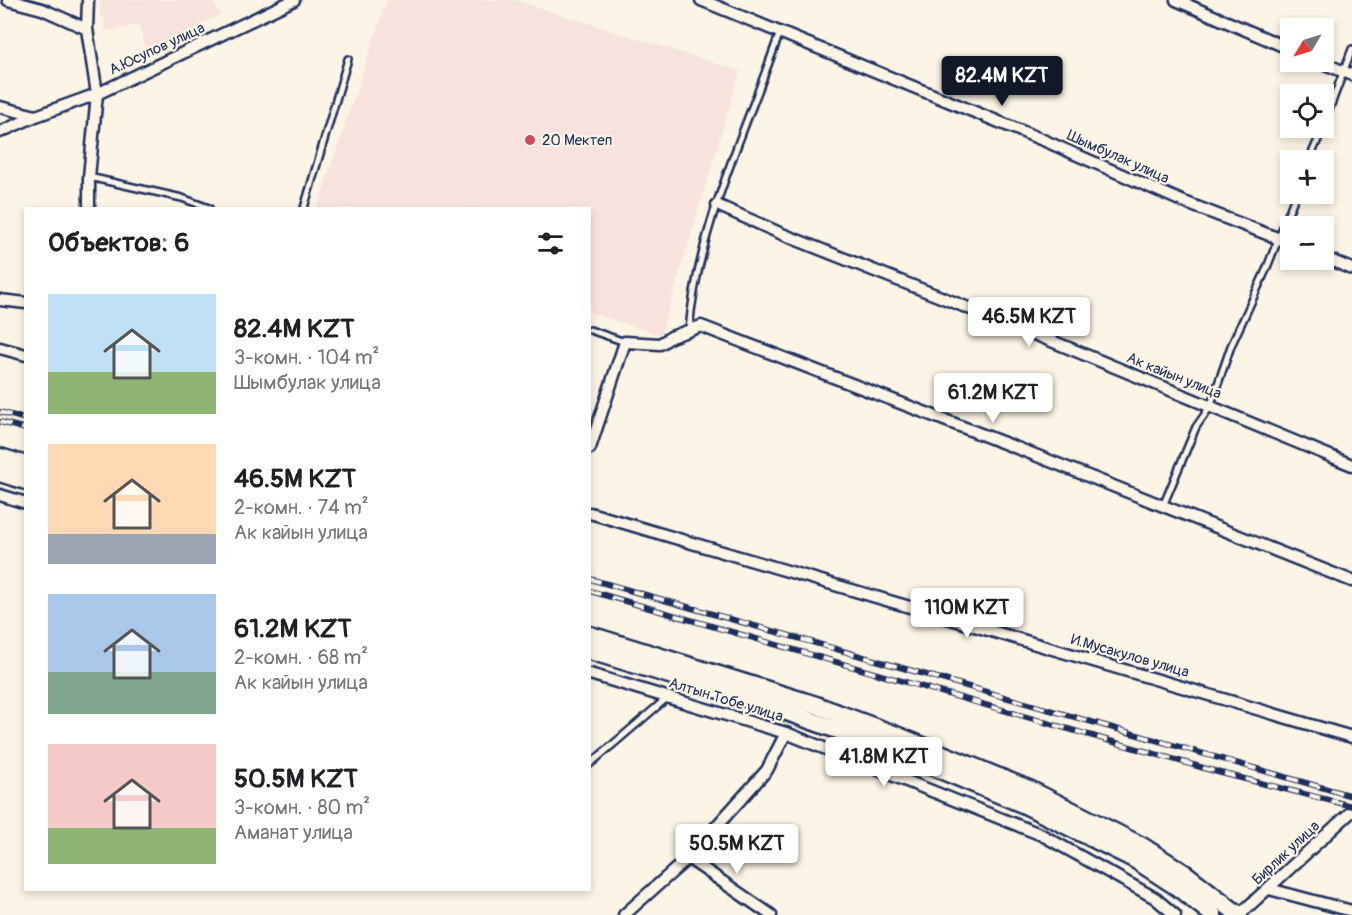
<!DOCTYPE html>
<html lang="ru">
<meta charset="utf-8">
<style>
body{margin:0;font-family:Pangolin,sans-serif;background:#f2f2f2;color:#202124;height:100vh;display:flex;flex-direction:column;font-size:22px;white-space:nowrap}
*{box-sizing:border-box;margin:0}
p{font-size:20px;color:#757577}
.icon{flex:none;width:33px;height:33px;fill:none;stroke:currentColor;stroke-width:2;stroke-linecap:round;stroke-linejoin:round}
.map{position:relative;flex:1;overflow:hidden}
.side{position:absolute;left:24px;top:207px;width:567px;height:684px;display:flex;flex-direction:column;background:#fff;border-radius:0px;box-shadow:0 3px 9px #0003}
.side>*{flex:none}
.needle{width:39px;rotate:232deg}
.tools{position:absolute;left:1280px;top:18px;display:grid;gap:12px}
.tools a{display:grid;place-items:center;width:54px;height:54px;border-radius:0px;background:#fff;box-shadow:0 3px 9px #0003;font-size:30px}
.price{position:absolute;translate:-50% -51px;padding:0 14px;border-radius:6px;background:#fff;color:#222;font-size:20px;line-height:39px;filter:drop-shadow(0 2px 3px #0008)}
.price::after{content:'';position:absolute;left:50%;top:36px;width:18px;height:14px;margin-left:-9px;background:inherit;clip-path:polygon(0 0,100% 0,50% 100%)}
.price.selected{background:#111827;color:#fff}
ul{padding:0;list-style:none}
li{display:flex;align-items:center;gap:18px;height:150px;padding:0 24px}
li span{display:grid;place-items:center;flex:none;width:168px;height:120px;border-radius:0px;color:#555}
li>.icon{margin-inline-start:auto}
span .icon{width:72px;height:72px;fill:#fffc;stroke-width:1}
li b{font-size:26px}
h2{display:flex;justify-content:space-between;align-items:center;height:72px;padding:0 24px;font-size:26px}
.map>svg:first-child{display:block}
</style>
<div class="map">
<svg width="1352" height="915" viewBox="0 0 1352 915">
<rect width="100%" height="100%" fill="#fcf5e5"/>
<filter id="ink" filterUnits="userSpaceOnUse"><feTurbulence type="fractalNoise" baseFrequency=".0167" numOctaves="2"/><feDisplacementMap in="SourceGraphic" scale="12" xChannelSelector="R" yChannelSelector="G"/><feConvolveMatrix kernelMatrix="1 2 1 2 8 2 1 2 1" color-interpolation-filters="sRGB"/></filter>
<g filter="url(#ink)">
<!-- built -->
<path fill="#f8e2de" d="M100,0H212L220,15L146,52L140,25L105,31L104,18L100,17Z
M387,0H515L740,71L661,335L590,313V208H317Z"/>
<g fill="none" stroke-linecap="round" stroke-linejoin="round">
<!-- service casing -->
<g stroke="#1b2f5e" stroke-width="10">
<path id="service" d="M1323,126L1352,49
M1309,160L1323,128
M89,177L182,198L209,208
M304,208L348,59
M590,330L625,342
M689,330C698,226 746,130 780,32
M1163,506L1196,427L1210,407L1231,346L1266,270L1296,194
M590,764L667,698"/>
</g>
<!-- minor casing -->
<g stroke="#1b2f5e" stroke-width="15">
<path id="minor" d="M8,0L42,9L87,29
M88,0L87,29L97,94L89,177V208
M701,0L1043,140L1184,202L1290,243
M1176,0L1290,49
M1320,62L1352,75
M0,107L36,116
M0,132L36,116L97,94L294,0
M717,205L782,234L1059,344L1352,465
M1323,257L1352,269
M0,300L26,303
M0,348L26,355
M590,448L625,342L660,344L671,337L701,326L1035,455L1352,581
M0,495L26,503
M590,513L1352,737
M590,674L786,733L1042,835L1155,898L1175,915
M688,858L771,915
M1269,889L1352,911
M624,915L688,858L767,770L786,733
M1239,915L1352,811"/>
</g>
<!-- trunk casing -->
<g stroke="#1b2f5e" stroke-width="21">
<path id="trunk" d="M0,457L26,465
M0,473L26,481
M590,635L816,705L891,733L1031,790L1142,846L1186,874L1239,915
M590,651L759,702L885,747L1025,805L1134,859L1177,887L1213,915"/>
</g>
<!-- service -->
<use href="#service" stroke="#fcf5e5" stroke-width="5"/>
<!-- minor -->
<use href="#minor" stroke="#fcf5e5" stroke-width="10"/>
<!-- trunk -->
<use href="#trunk" stroke="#fcf5e5" stroke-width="16"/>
<!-- rail casing -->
<g stroke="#1b2f5e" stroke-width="6">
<path id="rail" d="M0,412L26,419
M0,422L26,429
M590,579L1352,796
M590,591L1221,773L1352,806"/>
</g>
<!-- rail -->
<use href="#rail" stroke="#fcf5e5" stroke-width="4" stroke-dasharray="11" stroke-linecap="butt"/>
</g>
</g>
<!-- markers -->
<circle fill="#d1495b" stroke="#fcf5e5" stroke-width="2" cx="530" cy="140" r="6"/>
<g text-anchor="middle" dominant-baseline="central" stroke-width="4.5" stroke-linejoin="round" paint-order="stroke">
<!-- street labels -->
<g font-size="15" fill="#1b2f5e" stroke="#fcf5e5">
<text transform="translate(157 49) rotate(-25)">А.Юсупов улица</text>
<text transform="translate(1118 157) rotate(24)">Шымбулак улица</text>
<text transform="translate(1174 376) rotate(22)">Ак кайын улица</text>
<text transform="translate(1130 656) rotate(16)">И.Мусакулов улица</text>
<text transform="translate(726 700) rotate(17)">Алтын Тобе улица</text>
<text transform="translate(1286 853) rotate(-43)">Бирлик улица</text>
</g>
<!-- poi labels -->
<g font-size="15" fill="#1b2f5e" stroke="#fcf5e5" text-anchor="start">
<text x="542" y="140">20 Мектеп</text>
</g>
</g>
</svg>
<div class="tools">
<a><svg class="needle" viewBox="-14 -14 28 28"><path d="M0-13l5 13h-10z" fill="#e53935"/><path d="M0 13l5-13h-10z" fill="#757577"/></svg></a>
<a><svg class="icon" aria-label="locate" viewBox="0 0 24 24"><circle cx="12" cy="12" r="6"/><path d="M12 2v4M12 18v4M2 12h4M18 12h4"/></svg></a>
<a>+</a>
<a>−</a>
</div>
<b class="price selected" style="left:1002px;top:107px">82.4M KZT</b>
<b class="price" style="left:1029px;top:348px">46.5M KZT</b>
<b class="price" style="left:993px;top:424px">61.2M KZT</b>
<b class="price" style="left:967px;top:639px">110M KZT</b>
<b class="price" style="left:884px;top:788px">41.8M KZT</b>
<b class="price" style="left:737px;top:875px">50.5M KZT</b>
<section class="side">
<h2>Объектов: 6<svg class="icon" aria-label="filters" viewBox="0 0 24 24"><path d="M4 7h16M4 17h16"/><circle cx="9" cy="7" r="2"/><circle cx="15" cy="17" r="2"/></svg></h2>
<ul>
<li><span style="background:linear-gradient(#bfe0f5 65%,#8fb573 0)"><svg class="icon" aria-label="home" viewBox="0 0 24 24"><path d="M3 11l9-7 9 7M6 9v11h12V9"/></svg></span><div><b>82.4M KZT</b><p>3-комн. · 104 m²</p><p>Шымбулак улица</p></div></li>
<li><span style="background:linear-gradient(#ffd9b3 75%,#9aa5b1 0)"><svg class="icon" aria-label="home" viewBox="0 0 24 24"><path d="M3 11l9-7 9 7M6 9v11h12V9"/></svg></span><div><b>46.5M KZT</b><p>2-комн. · 74 m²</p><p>Ак кайын улица</p></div></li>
<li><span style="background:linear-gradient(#a9c7e8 65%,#7fa58c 0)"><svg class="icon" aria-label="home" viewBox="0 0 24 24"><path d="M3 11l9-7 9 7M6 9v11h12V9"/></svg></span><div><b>61.2M KZT</b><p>2-комн. · 68 m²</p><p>Ак кайын улица</p></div></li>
<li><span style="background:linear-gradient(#f6c9c9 70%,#8fb573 0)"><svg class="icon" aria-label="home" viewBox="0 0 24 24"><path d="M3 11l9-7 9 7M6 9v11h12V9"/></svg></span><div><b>50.5M KZT</b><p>3-комн. · 80 m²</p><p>Аманат улица</p></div></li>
</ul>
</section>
</div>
